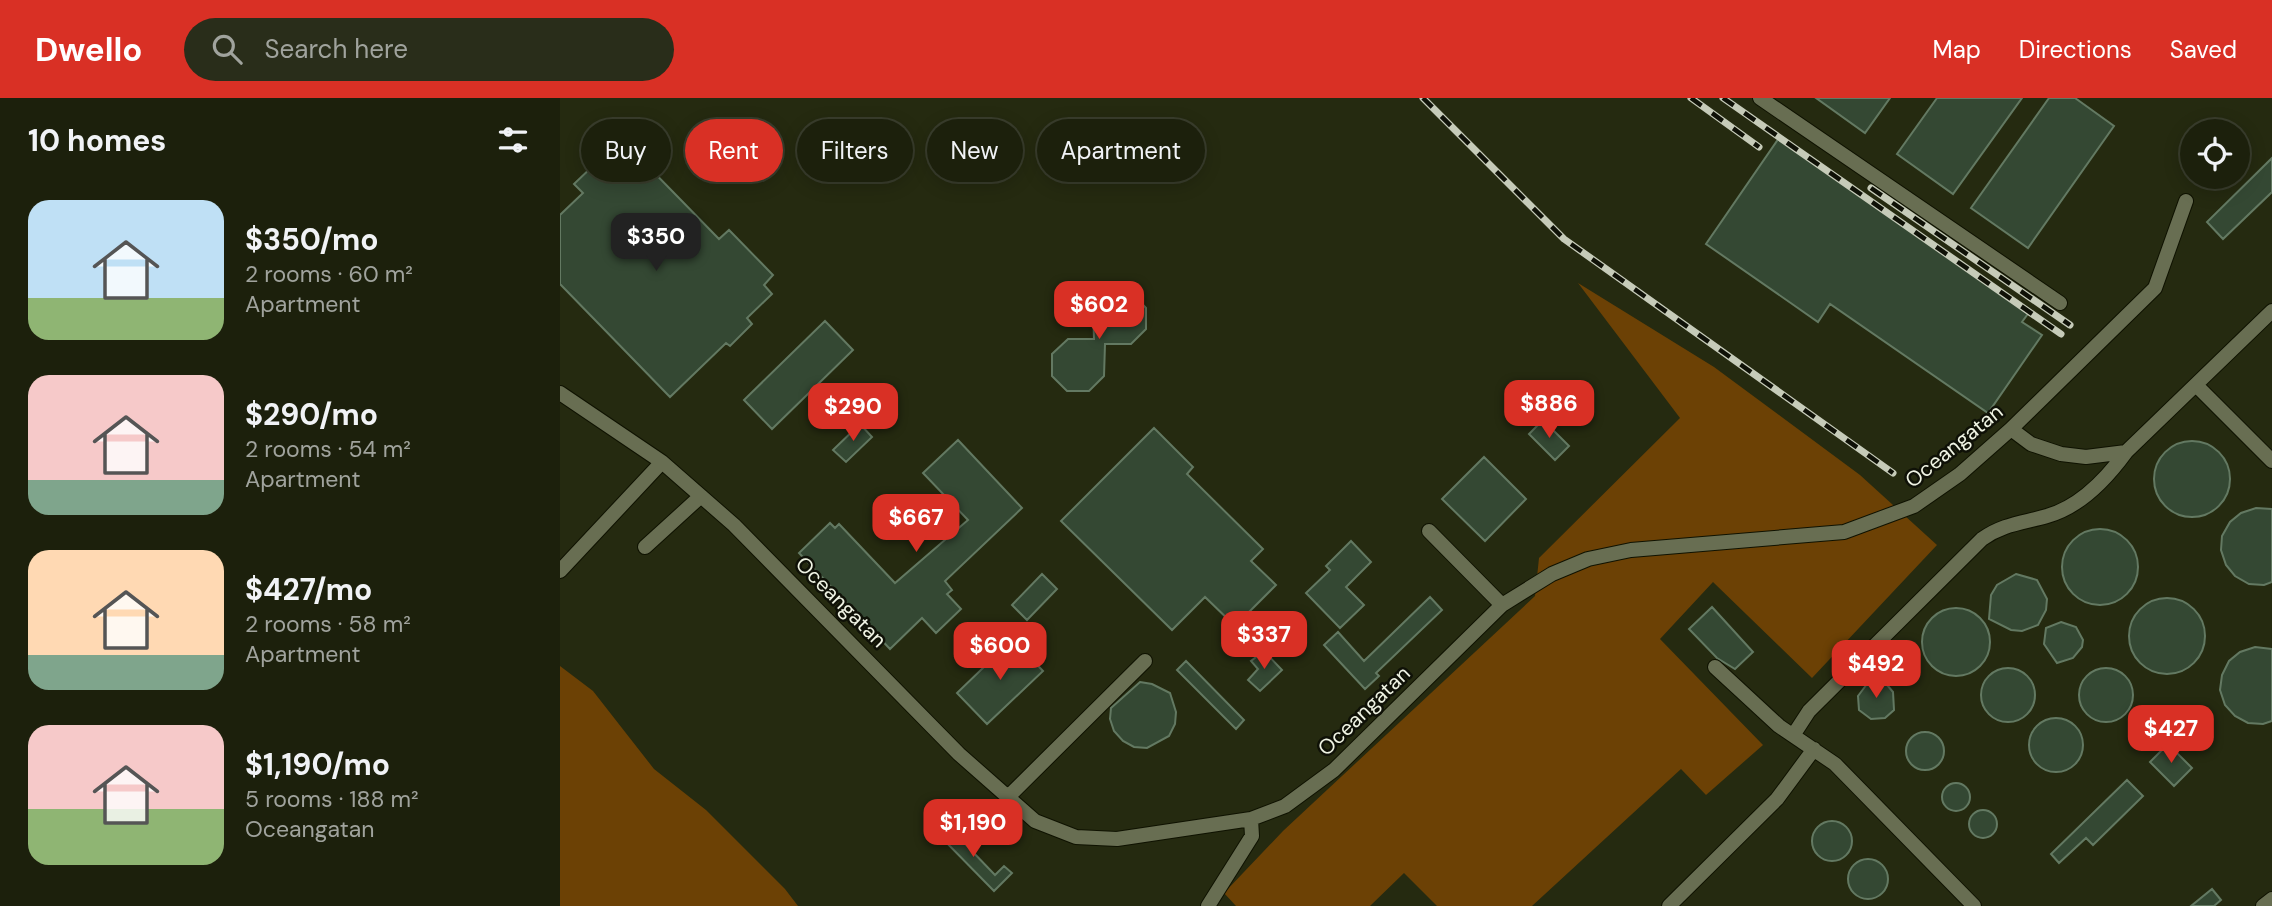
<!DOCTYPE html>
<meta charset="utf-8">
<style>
body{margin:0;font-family:"DM Sans",sans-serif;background:#292d1a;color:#f1f3f6;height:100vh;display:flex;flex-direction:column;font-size:26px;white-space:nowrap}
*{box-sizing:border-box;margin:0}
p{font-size:23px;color:#a0a39d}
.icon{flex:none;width:38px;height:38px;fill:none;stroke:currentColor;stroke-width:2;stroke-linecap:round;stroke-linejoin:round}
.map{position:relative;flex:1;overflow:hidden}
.panel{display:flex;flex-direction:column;background:#1c200c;width:560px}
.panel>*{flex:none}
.guide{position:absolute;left:21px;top:21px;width:665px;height:63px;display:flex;gap:14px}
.buttons{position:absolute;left:1620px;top:21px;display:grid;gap:14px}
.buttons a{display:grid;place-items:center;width:70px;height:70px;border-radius:50%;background:#1c200c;box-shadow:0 4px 18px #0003,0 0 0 2px #3a3e2d;font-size:35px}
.price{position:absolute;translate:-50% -60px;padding:0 16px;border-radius:14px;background:#d93025;color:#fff;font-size:23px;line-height:46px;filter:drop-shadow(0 2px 4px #0008)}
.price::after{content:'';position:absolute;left:50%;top:42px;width:21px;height:16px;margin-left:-10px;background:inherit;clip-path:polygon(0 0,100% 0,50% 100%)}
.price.current{background:#222;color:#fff}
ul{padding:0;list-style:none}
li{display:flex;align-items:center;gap:21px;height:175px;padding:0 28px}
li span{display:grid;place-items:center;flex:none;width:196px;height:140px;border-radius:21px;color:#555}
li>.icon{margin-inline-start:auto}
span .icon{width:84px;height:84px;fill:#fffc;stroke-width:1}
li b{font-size:30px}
h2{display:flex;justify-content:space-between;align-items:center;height:84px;padding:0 28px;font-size:30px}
.pill{padding:0 24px;border-radius:32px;background:#1c200c;box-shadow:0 4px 18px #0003,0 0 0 2px #3a3e2d;font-size:24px;line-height:63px}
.pill.current{background:#d93025;color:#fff}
header{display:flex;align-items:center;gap:42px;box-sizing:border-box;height:98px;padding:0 35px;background:#d93025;color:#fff}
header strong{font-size:33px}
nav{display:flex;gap:38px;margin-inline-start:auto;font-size:24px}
.search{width:490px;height:63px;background:#292d1a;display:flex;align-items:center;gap:18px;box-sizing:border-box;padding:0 24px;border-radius:38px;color:#a0a39d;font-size:26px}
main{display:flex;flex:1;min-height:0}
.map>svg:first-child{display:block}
</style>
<header>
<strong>Dwello</strong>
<div class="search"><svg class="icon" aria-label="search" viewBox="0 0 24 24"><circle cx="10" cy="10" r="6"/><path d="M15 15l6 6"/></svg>Search here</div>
<nav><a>Map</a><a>Directions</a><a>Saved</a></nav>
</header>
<main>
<section class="panel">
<h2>10 homes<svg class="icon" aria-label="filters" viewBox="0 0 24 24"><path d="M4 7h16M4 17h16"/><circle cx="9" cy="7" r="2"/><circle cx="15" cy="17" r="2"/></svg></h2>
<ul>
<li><span style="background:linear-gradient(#bfe0f5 70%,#8fb573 0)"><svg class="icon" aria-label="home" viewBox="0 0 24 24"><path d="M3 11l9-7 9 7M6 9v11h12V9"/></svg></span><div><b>$350/mo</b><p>2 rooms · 60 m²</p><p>Apartment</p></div></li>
<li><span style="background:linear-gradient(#f6c9c9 75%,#7fa58c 0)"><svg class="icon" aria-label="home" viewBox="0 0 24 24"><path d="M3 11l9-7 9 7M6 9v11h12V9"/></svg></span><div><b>$290/mo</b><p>2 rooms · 54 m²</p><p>Apartment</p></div></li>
<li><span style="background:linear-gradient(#ffd9b3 75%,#7fa58c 0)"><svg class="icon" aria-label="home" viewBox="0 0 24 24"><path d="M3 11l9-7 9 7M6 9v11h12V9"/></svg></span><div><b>$427/mo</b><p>2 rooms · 58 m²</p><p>Apartment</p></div></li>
<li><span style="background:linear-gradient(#f6c9c9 60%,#8fb573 0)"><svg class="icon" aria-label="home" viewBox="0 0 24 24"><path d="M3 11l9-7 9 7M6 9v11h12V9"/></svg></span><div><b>$1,190/mo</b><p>5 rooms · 188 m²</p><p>Oceangatan</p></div></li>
</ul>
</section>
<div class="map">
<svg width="1712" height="808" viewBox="0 0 1712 808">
<rect width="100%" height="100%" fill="#252a10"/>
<!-- green -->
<path fill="#6c4105" d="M1018,185L1154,269L1300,377L1377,447L1252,580L1153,484L1100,541L1203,647L1146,697L1121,671L972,808H877L844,775L810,808H676L664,795L723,733L975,498L979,460L1120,320Z
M0,568L33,593L94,671L146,712L225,791L238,808H0Z"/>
<!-- building -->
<path fill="#344833" stroke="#637962" stroke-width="2" d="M1256,0H1330L1305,35Z
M1377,0H1462L1393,96L1337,56Z
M1489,0H1515L1554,28L1468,150L1411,110Z
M1219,40L1470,213L1462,224L1482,237L1428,315L1270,206L1258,224L1146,146Z
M75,55L159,141L169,132L213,177L204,187L212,196L187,220L192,226L170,248L166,245L110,299L0,186V117L23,95L14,86L35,66L49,80Z
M1712,60V94L1663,141L1647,124Z
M549,194H571L586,210V231L571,246H545L544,278L529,293H507L492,278V256L508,241H534L533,209Z
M265,223L293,252L212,331L184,302Z
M983,322L1009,348L995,362L969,336Z
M300,326L312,339L286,364L273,352Z
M594,330L633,369L627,376L703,451L691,463L716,487L675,528L645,499L612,532L501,423Z
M398,342L462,410L385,483L392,492L387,496L401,511L376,535L362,520L330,551L239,455L270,425L275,430L279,426L335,485L408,422L363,375Z
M1594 381a38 38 0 1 1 76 0a38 38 0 1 1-76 0Z
M924,359L966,401L925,443L882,401Z
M1696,410L1712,411V484L1704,487L1689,486L1675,478L1666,467L1661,452L1662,438L1670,424L1681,415Z
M1502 469a38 38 0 1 1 76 0a38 38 0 1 1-76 0Z
M791,443L811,464L786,489L804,507L780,530L746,495L770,472L766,468Z
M482,476L497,491L467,522L452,507Z
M1456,476L1477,482L1487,501L1486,512L1478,527L1462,533L1451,532L1429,521L1431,497L1437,487Z
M870,499L882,512L816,575L819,578L805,591L764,547L778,534L804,563Z
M1569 538a38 38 0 1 1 76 0a38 38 0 1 1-76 0Z
M1152,509L1193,554L1175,571L1157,560L1129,531Z
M1362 544a34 34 0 1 1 68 0a34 34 0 1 1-68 0Z
M1501,524L1516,529L1523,542L1522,549L1513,560L1497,565L1484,546L1486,530Z
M453,541L483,573L427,626L397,595Z
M1695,549L1712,551V623L1703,626L1688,625L1675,618L1665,607L1660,592L1662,577L1669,563L1680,554Z
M704,553L722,572L700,593L688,582L698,571L691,563Z
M626,563L684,622L676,631L617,572Z
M1421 597a27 27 0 1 1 54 0a27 27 0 1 1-54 0Z
M1519 597a27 27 0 1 1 54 0a27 27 0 1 1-54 0Z
M1322,581L1333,594L1334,612L1325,620L1311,621L1299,612L1298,598L1307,586Z
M580,584L592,586L610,595L616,614L615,626L609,638L587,650L574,649L563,643L554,633L550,621L551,610Z
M1469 647a27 27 0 1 1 54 0a27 27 0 1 1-54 0Z
M1346 653a19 19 0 1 1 38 0a19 19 0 1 1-38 0Z
M1608,646L1632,670L1614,688L1590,664Z
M1567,682L1583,698L1533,747L1526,740L1499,765L1491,756Z
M1382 699a14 14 0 1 1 28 0a14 14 0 1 1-28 0Z
M1409 726a14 14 0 1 1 28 0a14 14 0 1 1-28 0Z
M1252 743a20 20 0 1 1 40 0a20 20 0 1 1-40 0Z
M385,725L435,777L444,768L452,775L434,793L376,734Z
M1288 781a20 20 0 1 1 40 0a20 20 0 1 1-40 0Z
M1652,791L1661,802L1654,808H1631Z"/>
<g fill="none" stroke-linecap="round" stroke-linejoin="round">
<!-- minor casing -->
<g stroke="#0f1200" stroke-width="16">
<path id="minor" d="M1200,0L1500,205
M1636,287L1712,363
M0,295L102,364L174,427L399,656L475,723L516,739L557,741L691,721L725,708L774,672L942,507L992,476L1028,461L1071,452L1284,434L1354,408L1400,376L1451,331L1595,190L1626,103
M1451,331L1471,346L1501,356L1526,359L1566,354L1712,213
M869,433L942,507
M85,449L141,398
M0,473L102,364
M1155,569L1219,628L1275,666L1414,808
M1234,636L1249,613L1422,441C1443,426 1463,425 1487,418C1520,409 1547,380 1566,354
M448,699L585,563
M648,808L692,738L691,721
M1109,808L1217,701L1254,651
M1703,808L1712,801"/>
</g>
<!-- minor -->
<use href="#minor" stroke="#686e52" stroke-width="14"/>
<!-- rail casing -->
<g stroke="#c6cbb9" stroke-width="7">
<path id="rail" d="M863,0L1004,141L1333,375
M1131,0L1199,49
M1163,0L1501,236
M1311,90L1510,227"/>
</g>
<!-- rail -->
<use href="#rail" stroke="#0f1107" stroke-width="4.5" stroke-dasharray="13" stroke-linecap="butt"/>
</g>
<g text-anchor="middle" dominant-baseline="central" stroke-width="5" stroke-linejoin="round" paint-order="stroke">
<!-- street labels -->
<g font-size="21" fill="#eff3e3" stroke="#0f1107">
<text transform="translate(1394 348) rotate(-39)">Oceangatan</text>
<text transform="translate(281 504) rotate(45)">Oceangatan</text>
<text transform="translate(804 613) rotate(-44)">Oceangatan</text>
</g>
</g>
</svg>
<div class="buttons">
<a><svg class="icon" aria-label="locate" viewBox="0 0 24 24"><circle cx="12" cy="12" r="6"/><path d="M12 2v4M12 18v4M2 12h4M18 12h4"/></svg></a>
</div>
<b class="price current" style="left:96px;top:175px">$350</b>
<b class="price" style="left:539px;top:243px">$602</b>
<b class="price" style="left:989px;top:342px">$886</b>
<b class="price" style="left:293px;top:345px">$290</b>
<b class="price" style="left:356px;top:456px">$667</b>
<b class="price" style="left:704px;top:573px">$337</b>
<b class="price" style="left:440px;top:584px">$600</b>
<b class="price" style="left:1316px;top:602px">$492</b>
<b class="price" style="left:1611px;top:667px">$427</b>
<b class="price" style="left:413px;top:761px">$1,190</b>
<div class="guide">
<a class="pill">Buy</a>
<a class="pill current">Rent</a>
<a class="pill">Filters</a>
<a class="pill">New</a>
<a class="pill">Apartment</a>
</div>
</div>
</main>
